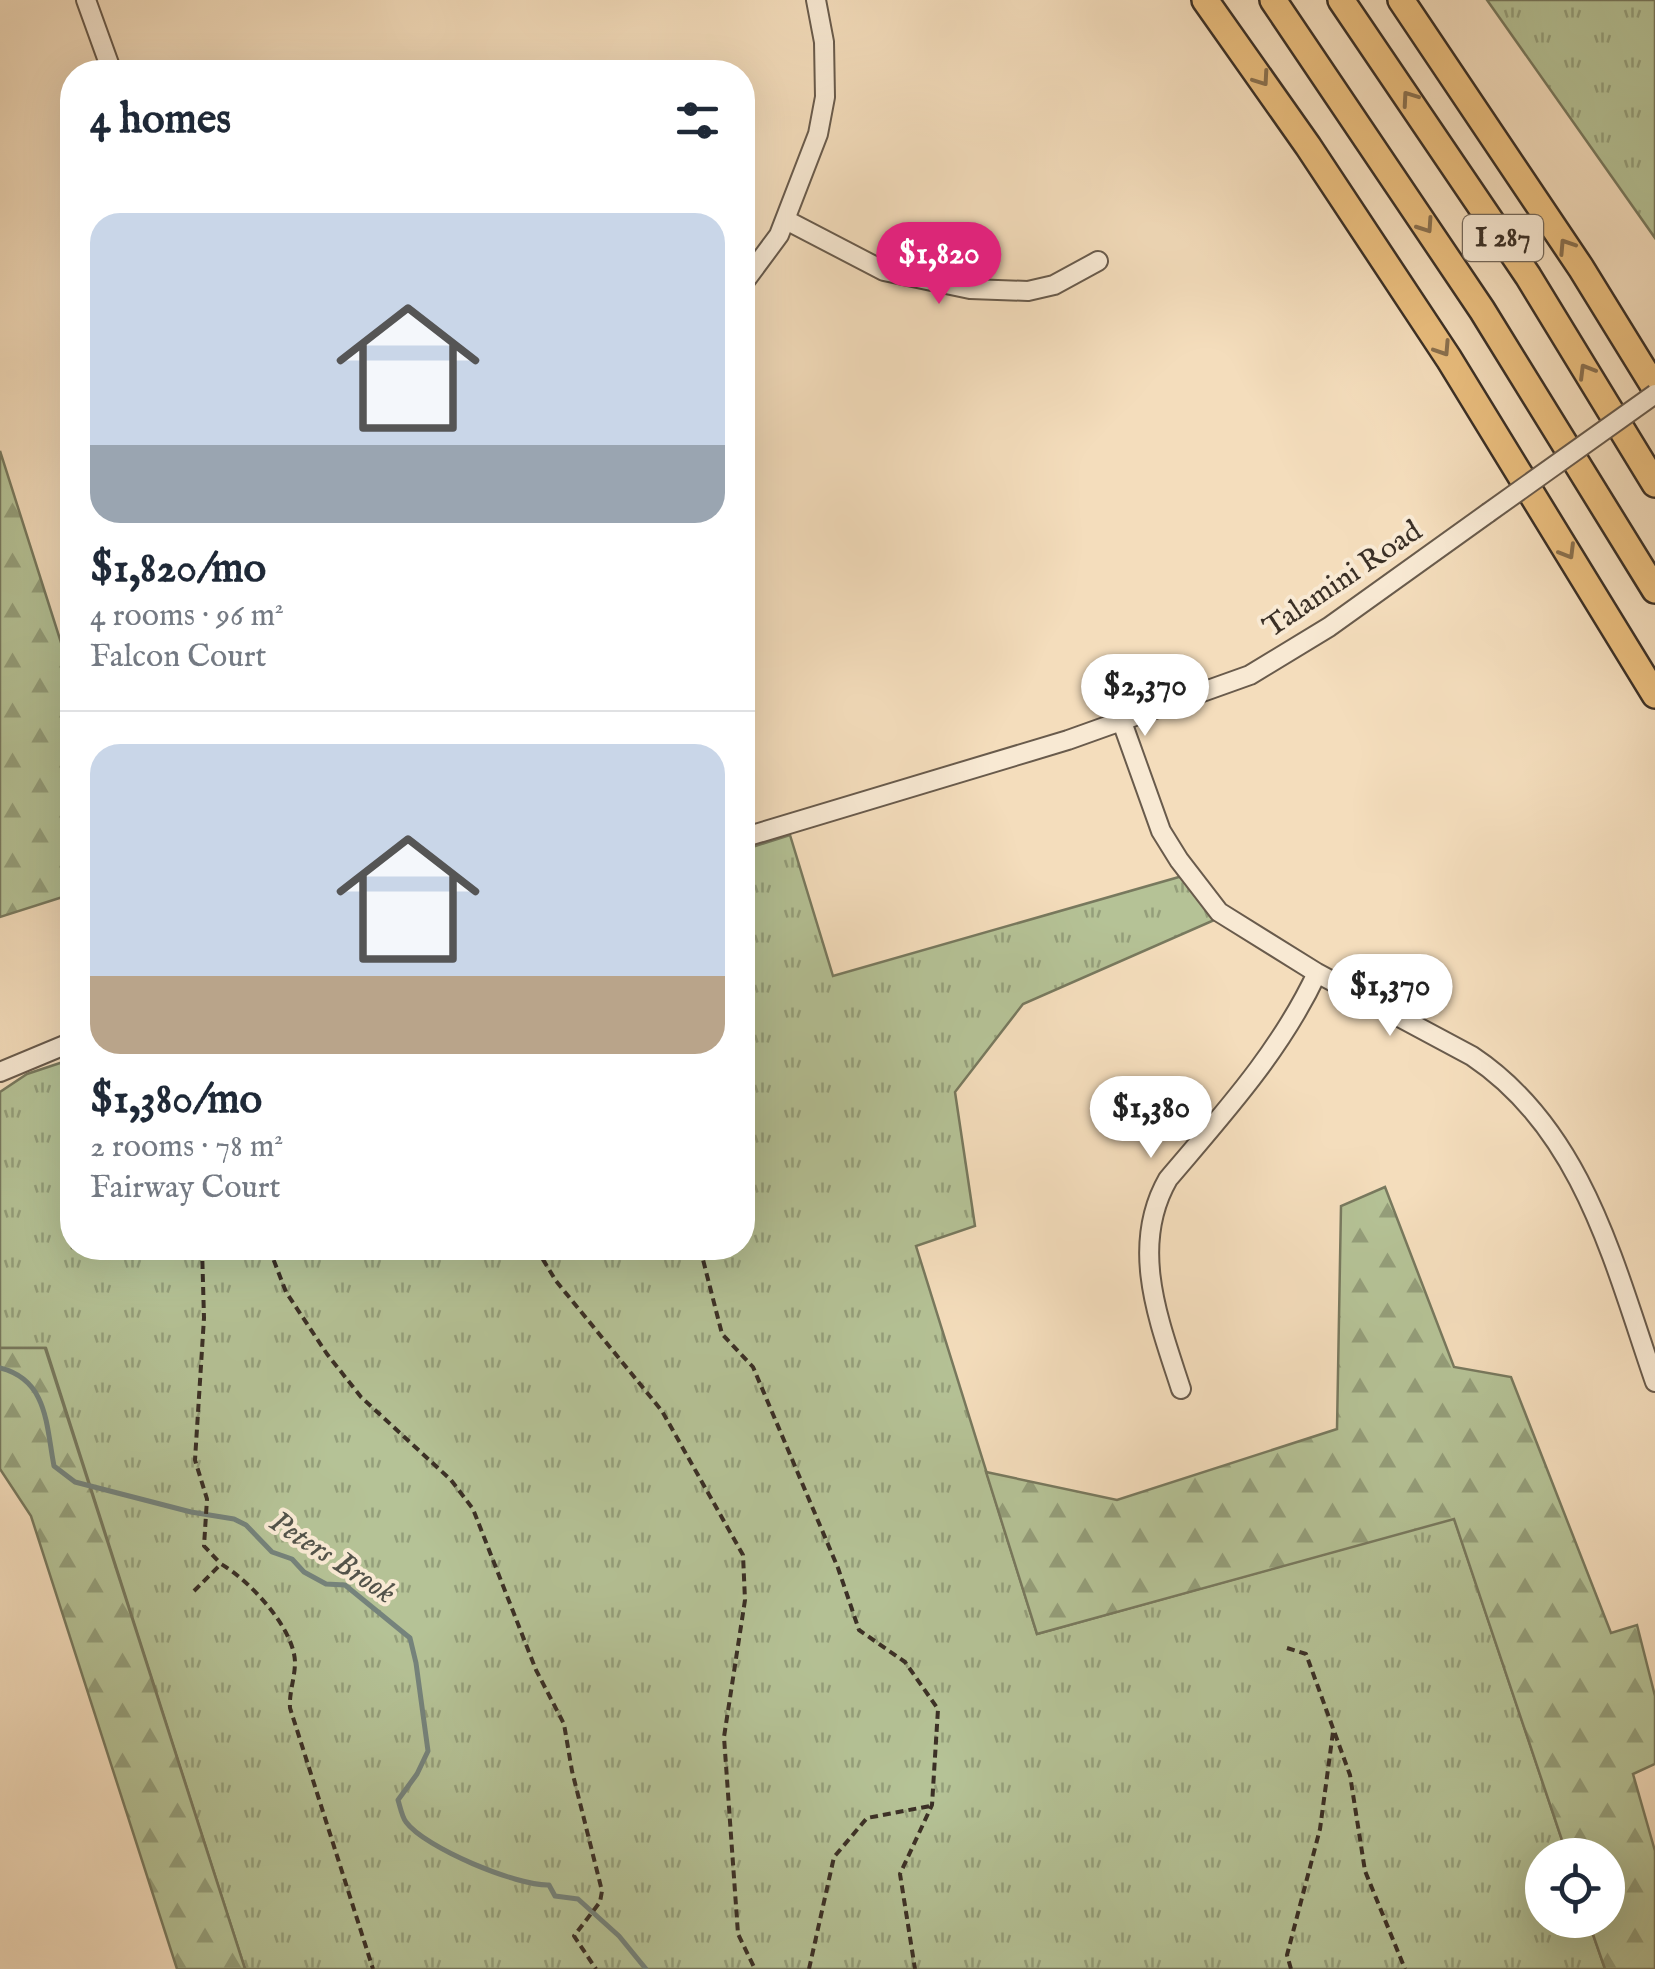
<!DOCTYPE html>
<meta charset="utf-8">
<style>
body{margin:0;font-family:"IM FELL English",serif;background:#f6f6f7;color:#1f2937;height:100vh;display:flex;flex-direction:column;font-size:38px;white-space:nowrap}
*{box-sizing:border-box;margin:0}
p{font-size:32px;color:#747a83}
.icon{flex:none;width:55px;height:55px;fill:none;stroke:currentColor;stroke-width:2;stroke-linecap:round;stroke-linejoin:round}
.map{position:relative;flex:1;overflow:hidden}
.panel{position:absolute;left:60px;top:60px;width:695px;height:1200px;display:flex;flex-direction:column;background:#fff;border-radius:40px;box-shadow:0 10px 40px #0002}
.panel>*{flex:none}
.buttons{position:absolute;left:1525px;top:1838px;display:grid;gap:20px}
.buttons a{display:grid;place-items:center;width:100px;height:100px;border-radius:50%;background:#fff;box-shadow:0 10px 40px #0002;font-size:50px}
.price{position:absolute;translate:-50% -85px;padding:0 22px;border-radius:35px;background:#fff;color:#222;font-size:32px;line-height:65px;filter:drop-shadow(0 2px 5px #0008)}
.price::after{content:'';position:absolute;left:50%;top:60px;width:30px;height:22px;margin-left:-15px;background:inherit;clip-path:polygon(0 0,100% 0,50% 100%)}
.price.current{background:#db2777;color:#fff}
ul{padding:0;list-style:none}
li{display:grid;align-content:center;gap:20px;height:530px;padding:0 30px}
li+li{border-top:2px solid #e0e1e3}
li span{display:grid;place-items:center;height:310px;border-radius:30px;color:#555}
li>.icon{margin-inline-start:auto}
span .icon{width:180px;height:180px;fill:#fffc;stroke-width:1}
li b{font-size:42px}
h2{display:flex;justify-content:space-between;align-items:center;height:120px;padding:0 30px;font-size:42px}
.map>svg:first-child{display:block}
</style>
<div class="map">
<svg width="1655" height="1969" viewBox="0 0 1655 1969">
<defs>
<pattern id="grass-tufts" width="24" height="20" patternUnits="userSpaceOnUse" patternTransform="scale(2.5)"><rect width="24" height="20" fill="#b5c296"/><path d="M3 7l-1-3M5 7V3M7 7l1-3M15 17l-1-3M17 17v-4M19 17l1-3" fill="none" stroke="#949e7a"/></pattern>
<pattern id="forest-firs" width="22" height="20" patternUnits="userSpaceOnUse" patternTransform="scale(2.5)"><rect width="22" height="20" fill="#b5c296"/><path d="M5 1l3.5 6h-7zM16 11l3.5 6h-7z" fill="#949e7a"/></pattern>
</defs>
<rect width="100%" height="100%" fill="#f4ddbc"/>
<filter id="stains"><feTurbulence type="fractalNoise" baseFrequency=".002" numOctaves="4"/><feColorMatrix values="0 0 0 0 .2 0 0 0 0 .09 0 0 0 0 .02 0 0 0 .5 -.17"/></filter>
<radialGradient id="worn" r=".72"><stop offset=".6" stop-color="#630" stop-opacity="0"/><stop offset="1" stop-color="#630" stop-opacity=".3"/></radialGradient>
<!-- grass -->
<path fill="url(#grass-tufts)" stroke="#78795e" stroke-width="2.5" d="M1487,0H1655V238Z
M790,835L833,976L1193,873L1228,914L1023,1004L955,1092L975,1226L916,1246L1037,1634L1454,1518L1567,1855H1542V1920H1588L1605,1969H245L46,1348H0V1092L27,1074L72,1059V1248H742L743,850Z"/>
<!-- forest -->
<path fill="url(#forest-firs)" stroke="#78795e" stroke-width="2.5" d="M0,451L72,677V894L0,917Z
M1385,1187L1454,1367L1511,1377L1611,1633L1637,1625L1655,1696V1764L1633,1774L1655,1851V1969H1605L1588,1920H1608V1855H1567L1454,1519L1037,1634L986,1472L1117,1500L1337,1429L1341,1206Z
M0,1348H45L245,1969H177L31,1516L0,1469Z"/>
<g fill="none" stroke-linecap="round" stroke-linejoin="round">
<!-- stream -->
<path stroke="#75837c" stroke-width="5" d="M0,1368C48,1380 46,1425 54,1466L75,1482L191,1512L234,1519L246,1525L272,1552L292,1559L304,1572L326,1584L345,1585L410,1638L416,1663L428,1751L417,1774L398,1800C400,1806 402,1817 406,1822C425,1848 517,1886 549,1885L555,1896L578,1899L619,1936L646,1969"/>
<!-- minor casing -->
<g stroke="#695b4c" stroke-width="22">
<path id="minor" d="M86,0L112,72
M786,220L884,271L970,289L1028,291L1054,285L1098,261
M742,285L779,235L818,134L825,97L824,42L816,0
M1122,722L1161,831L1179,860L1219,912L1317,973L1472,1056C1583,1130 1614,1264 1655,1382
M742,838L1068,740L1250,675L1329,627L1488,513
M0,1072L72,1042
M1181,1389C1159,1321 1129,1247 1168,1179C1223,1114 1280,1052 1317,973"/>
</g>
<!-- highway casing -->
<g stroke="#3b3026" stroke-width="30">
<path id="highway" d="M1205,0L1308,146L1449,359L1655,695
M1273,0L1482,310L1655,590
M1341,0L1528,276L1655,484
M1401,0L1581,268L1655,388"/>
</g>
<!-- path -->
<path stroke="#3b3026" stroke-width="4" stroke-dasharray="8 5" stroke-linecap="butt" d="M202,1248L204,1318L195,1460L207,1499L204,1546L221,1564
M269,1248L286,1292L327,1354L361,1397L451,1480L473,1509L536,1670L564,1724L572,1771L602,1891L600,1902L574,1936L596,1969
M536,1248L556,1281L662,1411L743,1555L745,1600L724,1737L738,1934L755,1969
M700,1248L722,1334L753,1367L838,1568L859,1630L905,1662L938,1709L932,1805L900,1874L915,1969
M194,1591L221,1564C249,1580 294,1628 295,1662C295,1678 289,1692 290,1708L373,1969
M1287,1648L1306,1654L1350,1775L1365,1871L1405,1969
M809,1969L834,1857L867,1818L930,1806
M1291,1969L1287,1955L1320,1829L1333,1732"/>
<!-- minor -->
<use href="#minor" stroke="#f8e9d3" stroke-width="18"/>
<!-- highway -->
<use href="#highway" stroke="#eabe7e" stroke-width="25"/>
<!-- minor-bridge casing -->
<g stroke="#695b4c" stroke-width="22" stroke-linecap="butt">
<path id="minor-bridge" d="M1488,513L1655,394"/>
</g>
<!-- minor-bridge -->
<use href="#minor-bridge" stroke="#f8e9d3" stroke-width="18"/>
</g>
<!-- one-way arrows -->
<defs><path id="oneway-chevron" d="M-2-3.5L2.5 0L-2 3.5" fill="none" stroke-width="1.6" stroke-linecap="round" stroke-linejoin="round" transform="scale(2.5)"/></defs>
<g stroke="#8a704e">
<use href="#oneway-chevron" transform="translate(1262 79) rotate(55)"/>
<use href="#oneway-chevron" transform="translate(1409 98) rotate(-125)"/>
<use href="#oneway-chevron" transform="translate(1426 226) rotate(56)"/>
<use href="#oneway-chevron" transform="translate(1566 246) rotate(-123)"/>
<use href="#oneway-chevron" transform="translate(1443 349) rotate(57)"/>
<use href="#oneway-chevron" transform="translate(1586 371) rotate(-121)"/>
<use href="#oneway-chevron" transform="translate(1568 552) rotate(59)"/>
</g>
<g text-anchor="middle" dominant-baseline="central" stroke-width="8" stroke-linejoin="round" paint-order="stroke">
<!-- shield labels -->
<rect fill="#f8e9d3" stroke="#74685a" stroke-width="2.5" x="1463" y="215" width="80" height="46" rx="8"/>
<g font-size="28" font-weight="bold" fill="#3b3026">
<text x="1503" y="238">I 287</text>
</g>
<!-- street labels -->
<g font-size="30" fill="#3b3026" stroke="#f8e9d3">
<text transform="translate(1343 580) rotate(-34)">Talamini Road</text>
</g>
<!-- water labels -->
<g font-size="32" font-style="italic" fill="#53534a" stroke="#f8e9d3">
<text transform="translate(332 1558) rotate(33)">Peters Brook</text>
</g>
</g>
<rect width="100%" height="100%" filter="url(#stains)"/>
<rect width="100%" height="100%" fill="url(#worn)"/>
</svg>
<div class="buttons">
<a><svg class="icon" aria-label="locate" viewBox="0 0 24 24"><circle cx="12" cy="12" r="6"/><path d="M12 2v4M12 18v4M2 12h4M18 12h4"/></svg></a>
</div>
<b class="price current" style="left:939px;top:307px">$1,820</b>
<b class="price" style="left:1145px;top:739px">$2,370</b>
<b class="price" style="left:1390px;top:1039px">$1,370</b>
<b class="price" style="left:1151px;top:1161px">$1,380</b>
<section class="panel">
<h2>4 homes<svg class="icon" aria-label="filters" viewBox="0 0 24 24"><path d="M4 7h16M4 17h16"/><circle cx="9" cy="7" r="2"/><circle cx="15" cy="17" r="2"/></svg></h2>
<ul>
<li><span style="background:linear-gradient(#c9d6e8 75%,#9aa5b1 0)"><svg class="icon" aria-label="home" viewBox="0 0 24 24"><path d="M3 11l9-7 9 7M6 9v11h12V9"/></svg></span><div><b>$1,820/mo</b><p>4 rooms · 96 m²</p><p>Falcon Court</p></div></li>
<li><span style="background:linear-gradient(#c9d6e8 75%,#b9a48a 0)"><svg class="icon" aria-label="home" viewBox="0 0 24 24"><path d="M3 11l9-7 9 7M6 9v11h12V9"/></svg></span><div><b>$1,380/mo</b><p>2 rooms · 78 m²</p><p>Fairway Court</p></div></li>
</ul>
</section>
</div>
